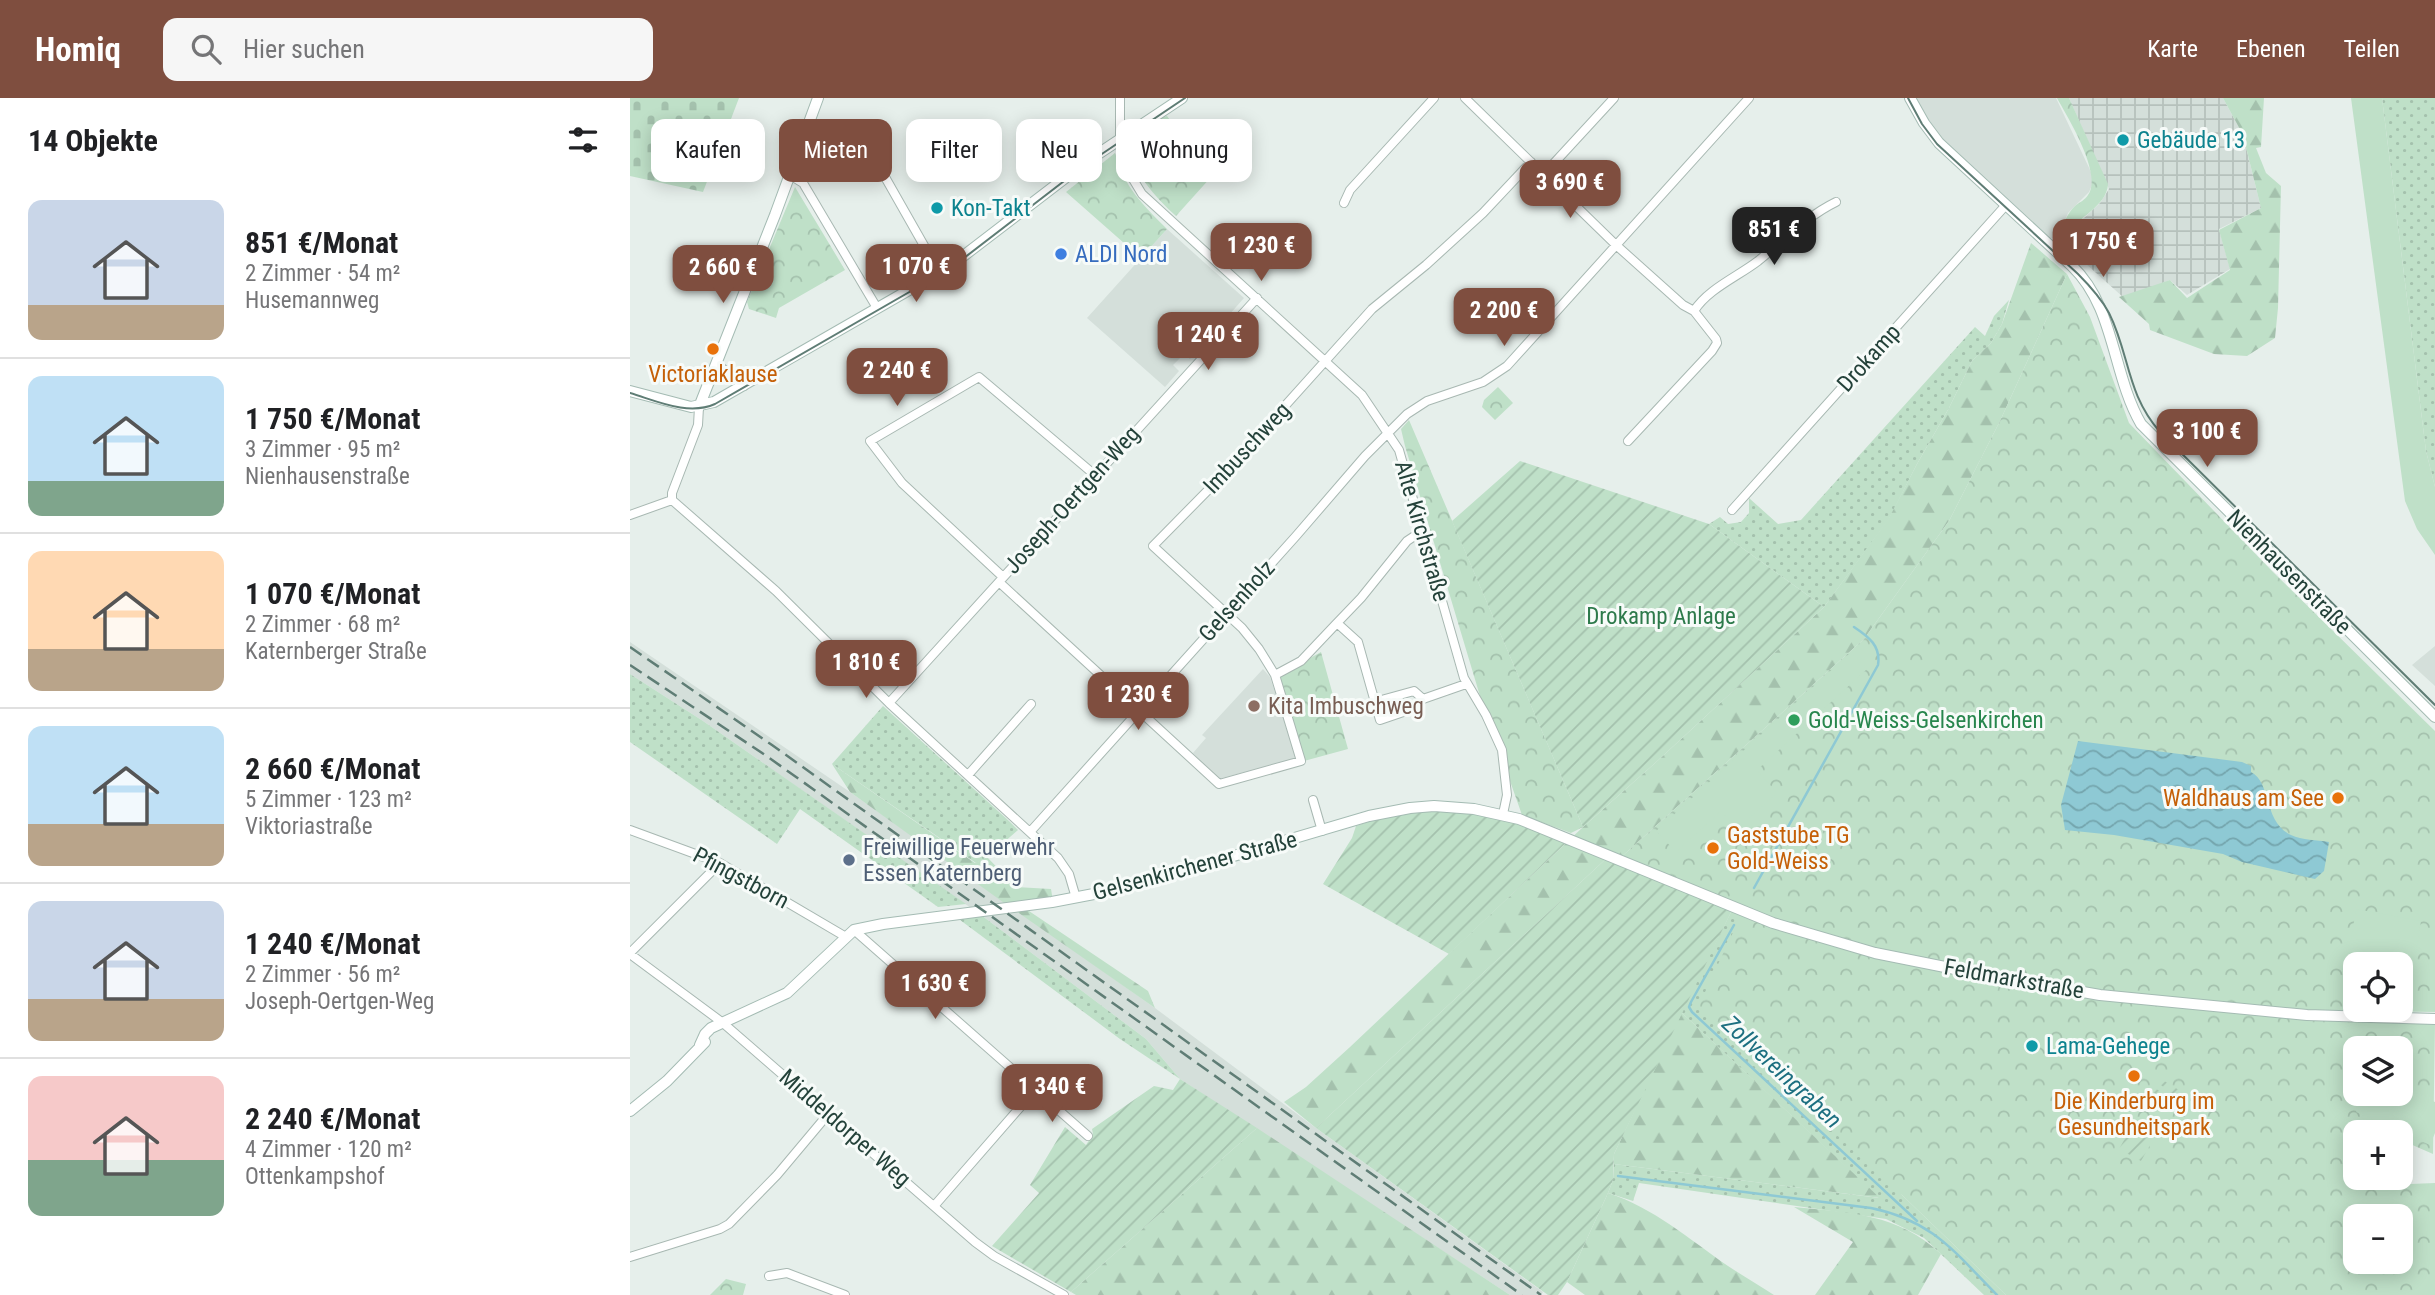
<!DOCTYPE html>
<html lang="de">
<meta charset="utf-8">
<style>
body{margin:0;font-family:"Roboto Condensed",sans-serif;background:#f6f6f6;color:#202124;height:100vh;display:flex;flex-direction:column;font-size:26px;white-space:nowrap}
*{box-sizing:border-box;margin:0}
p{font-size:23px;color:#757577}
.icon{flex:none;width:38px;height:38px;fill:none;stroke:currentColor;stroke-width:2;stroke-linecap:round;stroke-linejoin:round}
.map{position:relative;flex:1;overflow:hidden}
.details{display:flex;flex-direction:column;background:#fff;width:630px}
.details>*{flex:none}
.guide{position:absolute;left:21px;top:21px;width:665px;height:63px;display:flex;gap:14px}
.controls{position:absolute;left:1713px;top:854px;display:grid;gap:14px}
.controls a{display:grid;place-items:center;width:70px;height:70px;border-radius:14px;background:#fff;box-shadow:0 4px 18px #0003;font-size:35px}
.price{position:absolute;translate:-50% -60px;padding:0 16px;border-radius:14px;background:#7f4e3f;color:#fff;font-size:23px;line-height:46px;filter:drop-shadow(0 2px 4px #0008)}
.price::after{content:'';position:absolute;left:50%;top:42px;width:21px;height:16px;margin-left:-10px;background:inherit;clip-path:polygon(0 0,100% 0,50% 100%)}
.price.active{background:#222;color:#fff}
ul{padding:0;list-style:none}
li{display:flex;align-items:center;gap:21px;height:175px;padding:0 28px}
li+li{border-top:2px solid #e0e0e0}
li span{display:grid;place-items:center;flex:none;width:196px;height:140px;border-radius:14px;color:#555}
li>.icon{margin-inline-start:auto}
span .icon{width:84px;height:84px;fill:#fffc;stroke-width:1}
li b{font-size:30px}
h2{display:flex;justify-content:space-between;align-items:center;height:84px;padding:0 28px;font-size:30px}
.tag{padding:0 24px;border-radius:14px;background:#fff;box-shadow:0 4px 18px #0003;font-size:24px;line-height:63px}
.tag.active{background:#7f4e3f;color:#fff}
header{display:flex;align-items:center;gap:42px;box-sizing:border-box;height:98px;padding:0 35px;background:#7f4e3f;color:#fff}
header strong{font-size:33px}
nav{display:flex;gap:38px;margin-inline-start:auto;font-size:24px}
.search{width:490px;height:63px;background:#f6f6f6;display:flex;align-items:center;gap:18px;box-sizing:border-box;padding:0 24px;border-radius:14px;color:#757577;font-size:26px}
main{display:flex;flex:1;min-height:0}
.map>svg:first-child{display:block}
</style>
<header>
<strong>Homiq</strong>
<div class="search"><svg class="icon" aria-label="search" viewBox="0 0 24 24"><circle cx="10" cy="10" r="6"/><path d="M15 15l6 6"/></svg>Hier suchen</div>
<nav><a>Karte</a><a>Ebenen</a><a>Teilen</a></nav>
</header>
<main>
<section class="details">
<h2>14 Objekte<svg class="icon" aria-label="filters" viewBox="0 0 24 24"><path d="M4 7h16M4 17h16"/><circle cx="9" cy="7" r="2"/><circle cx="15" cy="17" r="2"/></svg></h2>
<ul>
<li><span style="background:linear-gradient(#c9d6e8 75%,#b9a48a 0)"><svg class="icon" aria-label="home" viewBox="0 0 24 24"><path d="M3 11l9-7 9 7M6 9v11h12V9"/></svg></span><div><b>851 €/Monat</b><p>2 Zimmer · 54 m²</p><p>Husemannweg</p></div></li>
<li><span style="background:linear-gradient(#bfe0f5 75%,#7fa58c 0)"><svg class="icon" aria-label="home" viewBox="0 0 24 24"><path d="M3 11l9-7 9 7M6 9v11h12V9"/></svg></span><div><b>1 750 €/Monat</b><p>3 Zimmer · 95 m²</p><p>Nienhausenstraße</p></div></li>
<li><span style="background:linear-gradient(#ffd9b3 70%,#b9a48a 0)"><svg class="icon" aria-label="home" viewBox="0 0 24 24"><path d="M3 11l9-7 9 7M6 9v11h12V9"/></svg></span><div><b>1 070 €/Monat</b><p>2 Zimmer · 68 m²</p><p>Katernberger Straße</p></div></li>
<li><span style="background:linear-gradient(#bfe0f5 70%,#b9a48a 0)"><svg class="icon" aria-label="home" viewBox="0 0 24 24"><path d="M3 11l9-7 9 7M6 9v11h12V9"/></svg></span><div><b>2 660 €/Monat</b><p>5 Zimmer · 123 m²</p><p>Viktoriastraße</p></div></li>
<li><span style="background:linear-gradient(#c9d6e8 70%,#b9a48a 0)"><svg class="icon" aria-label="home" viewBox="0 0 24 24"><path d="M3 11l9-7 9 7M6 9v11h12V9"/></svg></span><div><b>1 240 €/Monat</b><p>2 Zimmer · 56 m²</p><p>Joseph-Oertgen-Weg</p></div></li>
<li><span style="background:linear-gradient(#f6c9c9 60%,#7fa58c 0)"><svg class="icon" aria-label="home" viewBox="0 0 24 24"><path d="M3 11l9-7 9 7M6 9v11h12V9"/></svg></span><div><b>2 240 €/Monat</b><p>4 Zimmer · 120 m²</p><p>Ottenkampshof</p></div></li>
</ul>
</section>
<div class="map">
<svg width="1805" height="1197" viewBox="0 0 1805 1197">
<defs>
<pattern id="industrial-grid" width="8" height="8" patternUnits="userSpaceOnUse" patternTransform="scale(1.75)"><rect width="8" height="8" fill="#d4dfda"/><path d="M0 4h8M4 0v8" fill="none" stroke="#b6c1bc"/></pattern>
<pattern id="grass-dots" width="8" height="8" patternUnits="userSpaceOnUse" patternTransform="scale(1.75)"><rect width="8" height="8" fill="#bfe0c8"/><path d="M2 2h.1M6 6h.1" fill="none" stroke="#a4c1ad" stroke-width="1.8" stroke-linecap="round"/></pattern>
<pattern id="forest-firs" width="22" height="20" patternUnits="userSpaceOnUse" patternTransform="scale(1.75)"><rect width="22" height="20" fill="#bfe0c8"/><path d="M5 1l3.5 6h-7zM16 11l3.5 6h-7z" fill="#a4c1ad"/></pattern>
<pattern id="cemetery-stones" width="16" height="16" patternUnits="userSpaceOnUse" patternTransform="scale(1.75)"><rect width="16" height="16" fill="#bfe0c8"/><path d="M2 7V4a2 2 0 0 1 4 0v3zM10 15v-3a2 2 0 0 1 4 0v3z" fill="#a4c1ad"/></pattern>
<pattern id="park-crowns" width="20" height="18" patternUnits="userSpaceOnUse" patternTransform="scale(1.75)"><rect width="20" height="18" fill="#bfe0c8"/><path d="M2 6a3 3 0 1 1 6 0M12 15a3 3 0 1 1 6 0" fill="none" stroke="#a4c1ad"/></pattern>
<pattern id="garden-furrows" width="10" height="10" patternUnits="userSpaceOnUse" patternTransform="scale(1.75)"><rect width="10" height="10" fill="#bfe0c8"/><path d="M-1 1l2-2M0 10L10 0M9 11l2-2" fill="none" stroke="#a4c1ad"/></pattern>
<pattern id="water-waves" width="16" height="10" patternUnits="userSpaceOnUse" patternTransform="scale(1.75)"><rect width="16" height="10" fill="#8ec9d4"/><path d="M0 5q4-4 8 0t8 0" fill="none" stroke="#74a5ad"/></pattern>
</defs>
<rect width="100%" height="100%" fill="#e6efeb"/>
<!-- built -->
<path fill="#d4dfda" d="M1283,0H1426L1461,74L1463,85L1459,94L1438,115L1429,137L1418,142L1307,37Z
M537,131L614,200L560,261L554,256L543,267L549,273L535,289L457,220Z
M0,544L220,694L525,910L686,1030L913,1194L911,1197H880L550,981L516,941L351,817L73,623L0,576Z
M1805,548V588L1782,567Z
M633,571L640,579L667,660L588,681L563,655L576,640L572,637Z"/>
<!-- industrial -->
<path fill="url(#industrial-grid)" d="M1439,0H1593L1613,37L1631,110L1589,131L1600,171L1557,197L1540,182L1494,200L1436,148L1439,134L1470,105L1479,91Z"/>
<!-- grass -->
<path fill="url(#grass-dots)" d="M1752,0H1805V389L1796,353Z
M1379,202L1372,226L1361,245L1342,263L1319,310L1287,366L1259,421L1194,509L1079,426L1090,419L1098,426L1111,424L1119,415V400L1148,426L1171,422L1345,229L1355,238L1364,218Z
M0,576L73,623L336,806L308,809L170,711L147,746L0,644Z
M253,608L379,723L388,732L357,759L346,765L202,666Z
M1103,810L1113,814L1272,1097L1376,1197H1354L1294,1140L1256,1121L1009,1085L1003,1103L978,1095L983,1082L984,1066L1249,1100L1051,914Z
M351,817L516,941L550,981L490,941L326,819Z"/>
<!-- forest -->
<path fill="url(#forest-firs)" d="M1593,0H1634L1631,49L1626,50L1636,75L1651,88L1648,210L1645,240L1617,258L1584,256L1520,232L1519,226L1489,199L1540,182L1557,200L1600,172L1589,132L1631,110L1613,37Z
M1401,145L1437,176L1370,323L1319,423L1234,541L989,761L979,758L686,1030L654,1004L676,989L720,949L953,729L1024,666L1194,509L1259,420L1287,366L1319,310L1342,263L1361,245L1372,226Z
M202,666L345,765L357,759L386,789L421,791L423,803L377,807L220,694Z
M396,811L518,893L525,910L386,813Z
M1051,914L1250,1100L984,1066V1056Z
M627,1030L880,1197H446L441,1194Z
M978,1095C1024,1110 1059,1141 1098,1168C1113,1178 1129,1187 1144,1197H955L937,1184Z
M1164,1109C1220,1115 1268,1115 1311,1156L1288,1197H1185L1223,1144Z"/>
<!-- cemetery -->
<path fill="url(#cemetery-stones)" d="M0,0H109L73,94L0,78Z"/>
<!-- park -->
<path fill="url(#park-crowns)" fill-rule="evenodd" d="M1427,0H1439L1478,86C1477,109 1446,119 1436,139L1429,137C1433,126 1437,116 1445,108C1450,104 1455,102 1458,97C1473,76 1438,20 1427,0Z
M537,18L582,78L546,118C514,89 467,34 537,18Z
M485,55C494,89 513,107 537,131L511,160L436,94Z
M165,89L215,172L149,210L146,220L119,211L117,204Z
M1437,176L1460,219L1499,325L1643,474L1805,633V914L1563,910L1681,922L1805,925L1803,1056L1771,1042V1034H1726V1080H1747L1746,1082L1756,1087L1805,1085V1197H1376L1272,1097L1068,909L1113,813L989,761L1234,541L1319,423L1370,323ZM1726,866H1771V912H1726ZM1726,950H1771V996H1726ZM1726,1118H1771V1164H1726Z
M868,289L883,305L865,322L852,309L854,302Z
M779,322L953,729L941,735L892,717L850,598L775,348L771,331Z
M691,554L718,651L674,663L648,578Z
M96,1181L116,1186L113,1197H80Z"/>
<!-- garden -->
<path fill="url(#garden-furrows)" d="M890,363L1079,426L1194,509L1024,666L953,729L822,423Z
M802,710L874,721L940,741L819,856L693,786L722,740L726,728L759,717Z
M979,758L1103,810L984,1056L983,1082L978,1095L937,1184L928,1197H918L686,1030Z
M550,981L627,1030L441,1194L362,1148L409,1095L400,1087L435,1029L456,1047L463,1036L462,1031L524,988L543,992Z
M1531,981L1557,997L1548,1014L1521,998L1526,991L1532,994L1535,990L1528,985Z
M1505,1023L1527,1035L1511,1063L1489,1051Z"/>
<!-- pitch -->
<path fill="#bfe0c8" d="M1721,0H1752L1796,353L1805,389V457L1787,431L1775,403Z
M1221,554L1237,571L1127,672L1147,695L1107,731L1091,713L1046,754L1026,733Z
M1726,811L1791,823L1782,878L1771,876V866L1717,867Z
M1771,989L1805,1004V1035L1800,1047L1726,1014L1735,996H1771Z"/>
<!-- water -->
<path fill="url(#water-waves)" d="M1448,643L1612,664L1621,668V674C1642,685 1633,724 1661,737C1672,742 1687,742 1699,744L1694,773L1685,781L1612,764L1593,756L1484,737L1435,732L1431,707Z"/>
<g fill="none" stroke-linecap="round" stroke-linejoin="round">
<!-- stream -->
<path stroke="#8ec9d4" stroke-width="2.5" d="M1124,790L1248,567C1251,548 1239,539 1224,529
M1104,827L1061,904L1059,909L1062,914L1287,1123
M988,1078L1241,1110C1304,1123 1325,1155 1367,1197"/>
<!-- street casing -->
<g stroke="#a8b8b2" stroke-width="10">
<path id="street" d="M490,0V40L495,68L512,96L732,297L769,352L834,580L856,617L872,652L877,697L873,716
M835,0L986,147L1053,207L1064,213L1086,241L1087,245L1082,253L998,343
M234,42L309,174
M914,76L984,0
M160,77L173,85L247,210
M714,105L720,92L804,0
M1064,213C1078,191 1107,179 1128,163C1153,143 1177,118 1206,104
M87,266L114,288
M42,402L146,493L259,605L428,760L439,776L446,800
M42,402V395L68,327L69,309
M1102,412L1376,107
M0,417L42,402
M794,435L786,437L777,443L731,500L707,525L728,544L750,622L785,610L793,601L836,586
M373,479L272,385L240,343L349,279L466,378
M369,484L589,686L671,663L645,577L629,551L612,530L523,448L590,380L742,211L796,167L853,115L901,64
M645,577L671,563L707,525
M744,604L784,593L793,601
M259,605L627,200
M338,677L401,606
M683,702L692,733
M0,732L90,765L216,839
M400,734L666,438L735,358L777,316L797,303L853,284L877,268L1119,0
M224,832L458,1038
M0,855L90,765
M0,856L93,925L345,1144L364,1158L434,1197
M305,1107L406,991
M0,1159L90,1131L99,1126L147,1077L199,1015
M139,1178L157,1175L215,1197"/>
</g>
<!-- secondary casing -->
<g stroke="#a4bbb3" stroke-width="12">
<path id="secondary" d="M1280,0L1294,25L1309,45L1442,168C1485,209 1482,276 1511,326L1805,619
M0,293L61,309L84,304L319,169L456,64L552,0
M69,309L145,117L188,0
M70,947L75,936L81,930L157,895L224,832L253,826L422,804L469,795L546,775L739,718L780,710L804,708L844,711L889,721L1143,825L1245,855L1350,876L1470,897L1677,917L1805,921
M0,1013L37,983L75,944"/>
</g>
<!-- street -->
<use href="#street" stroke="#fff" stroke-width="8"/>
<!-- secondary -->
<use href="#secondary" stroke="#fff" stroke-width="10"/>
<!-- tram -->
<path stroke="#5f7d75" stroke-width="2" d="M1278,0L1292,26L1307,46L1448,176C1460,188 1471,200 1479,215C1500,257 1496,295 1530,334L1805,607
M0,295C27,303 58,318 85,306L321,170L451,70L555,0"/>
<!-- rail -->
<path stroke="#5f7d75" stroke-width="2.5" stroke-dasharray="14 7" stroke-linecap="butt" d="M0,549L142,647L911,1197
M0,567L138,659L892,1197"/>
</g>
<!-- markers -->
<g fill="#0f9aa8" stroke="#f7fbf9" stroke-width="2.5">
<circle cx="1493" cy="42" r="7"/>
<circle cx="307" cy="110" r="7"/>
<circle cx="1402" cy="948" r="7"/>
</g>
<circle fill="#3f7fe0" stroke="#f7fbf9" stroke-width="2.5" cx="431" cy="156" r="7"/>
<g fill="#e8710a" stroke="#f7fbf9" stroke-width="2.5">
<circle cx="83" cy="251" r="7"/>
<circle cx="1708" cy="700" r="7"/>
<circle cx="1083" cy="750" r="7"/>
<circle cx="1504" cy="978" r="7"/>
</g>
<circle fill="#8d6e63" stroke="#f7fbf9" stroke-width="2.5" cx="624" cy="608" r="7"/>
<circle fill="#2e9e5b" stroke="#f7fbf9" stroke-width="2.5" cx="1164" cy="622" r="7"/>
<circle fill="#5c6f8a" stroke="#f7fbf9" stroke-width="2.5" cx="219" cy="762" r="7"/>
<g text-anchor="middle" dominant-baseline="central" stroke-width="6" stroke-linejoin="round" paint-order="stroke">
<!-- culture labels -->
<g font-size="23" fill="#0d838f" stroke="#f7fbf9" text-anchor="start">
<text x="1507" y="42">Gebäude 13</text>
<text x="321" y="110">Kon-Takt</text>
<text x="1416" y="948">Lama-Gehege</text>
</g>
<!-- shop labels -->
<g font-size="23" fill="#366cbe" stroke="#f7fbf9" text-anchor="start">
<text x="445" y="156">ALDI Nord</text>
</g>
<!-- street labels -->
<g font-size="23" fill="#24423a" stroke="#f7fbf9">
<text transform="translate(1239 260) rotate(-48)">Drokamp</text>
<text transform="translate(617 350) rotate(-47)">Imbuschweg</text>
<text transform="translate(442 402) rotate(-48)">Joseph-Oertgen-Weg</text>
<text transform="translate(792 433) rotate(74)">Alte Kirchstraße</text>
<text transform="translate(1659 474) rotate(45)">Nienhausenstraße</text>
<text transform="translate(607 503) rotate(-48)">Gelsenholz</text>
<text transform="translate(565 768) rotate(-15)">Gelsenkirchener Straße</text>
<text transform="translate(111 780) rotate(28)">Pfingstborn</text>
<text transform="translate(1384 881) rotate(10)">Feldmarkstraße</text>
<text transform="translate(215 1030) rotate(41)">Middeldorper Weg</text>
</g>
<!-- food labels -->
<g font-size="23" fill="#c56008" stroke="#f7fbf9">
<text x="83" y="276">Victoriaklause</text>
<text x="1694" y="700" text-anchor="end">Waldhaus am See</text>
<text x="1097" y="737" text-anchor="start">Gaststube TG<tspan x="1097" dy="26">Gold-Weiss</tspan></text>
<text x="1504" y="1003">Die Kinderburg im<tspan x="1504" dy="26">Gesundheitspark</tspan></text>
</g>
<!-- park labels -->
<g font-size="23" fill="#2d7a4b" stroke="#f7fbf9">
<text x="1031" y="518">Drokamp Anlage</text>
</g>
<!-- education labels -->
<g font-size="23" fill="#785e54" stroke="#f7fbf9" text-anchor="start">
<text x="638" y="608">Kita Imbuschweg</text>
</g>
<!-- leisure labels -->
<g font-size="23" fill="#27864d" stroke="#f7fbf9" text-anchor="start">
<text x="1178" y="622">Gold-Weiss-Gelsenkirchen</text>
</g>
<!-- service labels -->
<g font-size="23" fill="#4e5e75" stroke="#f7fbf9" text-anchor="start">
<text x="233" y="749">Freiwillige Feuerwehr<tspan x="233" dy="26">Essen Katernberg</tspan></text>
</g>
<!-- water labels -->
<g font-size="24" font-style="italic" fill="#1c6f80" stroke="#f7fbf9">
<text transform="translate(1152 974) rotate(43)">Zollvereingraben</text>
</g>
</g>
</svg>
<div class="controls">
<a><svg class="icon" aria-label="locate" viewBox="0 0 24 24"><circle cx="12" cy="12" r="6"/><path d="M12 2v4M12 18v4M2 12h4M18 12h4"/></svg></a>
<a><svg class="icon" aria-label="layers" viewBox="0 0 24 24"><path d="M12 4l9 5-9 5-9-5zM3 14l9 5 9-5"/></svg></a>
<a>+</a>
<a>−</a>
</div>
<b class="price" style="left:940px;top:122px">3 690 €</b>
<b class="price active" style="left:1144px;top:169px">851 €</b>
<b class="price" style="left:1473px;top:181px">1 750 €</b>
<b class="price" style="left:631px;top:185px">1 230 €</b>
<b class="price" style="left:286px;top:206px">1 070 €</b>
<b class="price" style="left:93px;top:207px">2 660 €</b>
<b class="price" style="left:874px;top:250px">2 200 €</b>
<b class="price" style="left:578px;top:274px">1 240 €</b>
<b class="price" style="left:267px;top:310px">2 240 €</b>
<b class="price" style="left:1577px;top:371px">3 100 €</b>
<b class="price" style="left:236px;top:602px">1 810 €</b>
<b class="price" style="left:508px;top:634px">1 230 €</b>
<b class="price" style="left:305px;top:923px">1 630 €</b>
<b class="price" style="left:422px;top:1026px">1 340 €</b>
<div class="guide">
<a class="tag">Kaufen</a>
<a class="tag active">Mieten</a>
<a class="tag">Filter</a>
<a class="tag">Neu</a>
<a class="tag">Wohnung</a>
</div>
</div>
</main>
